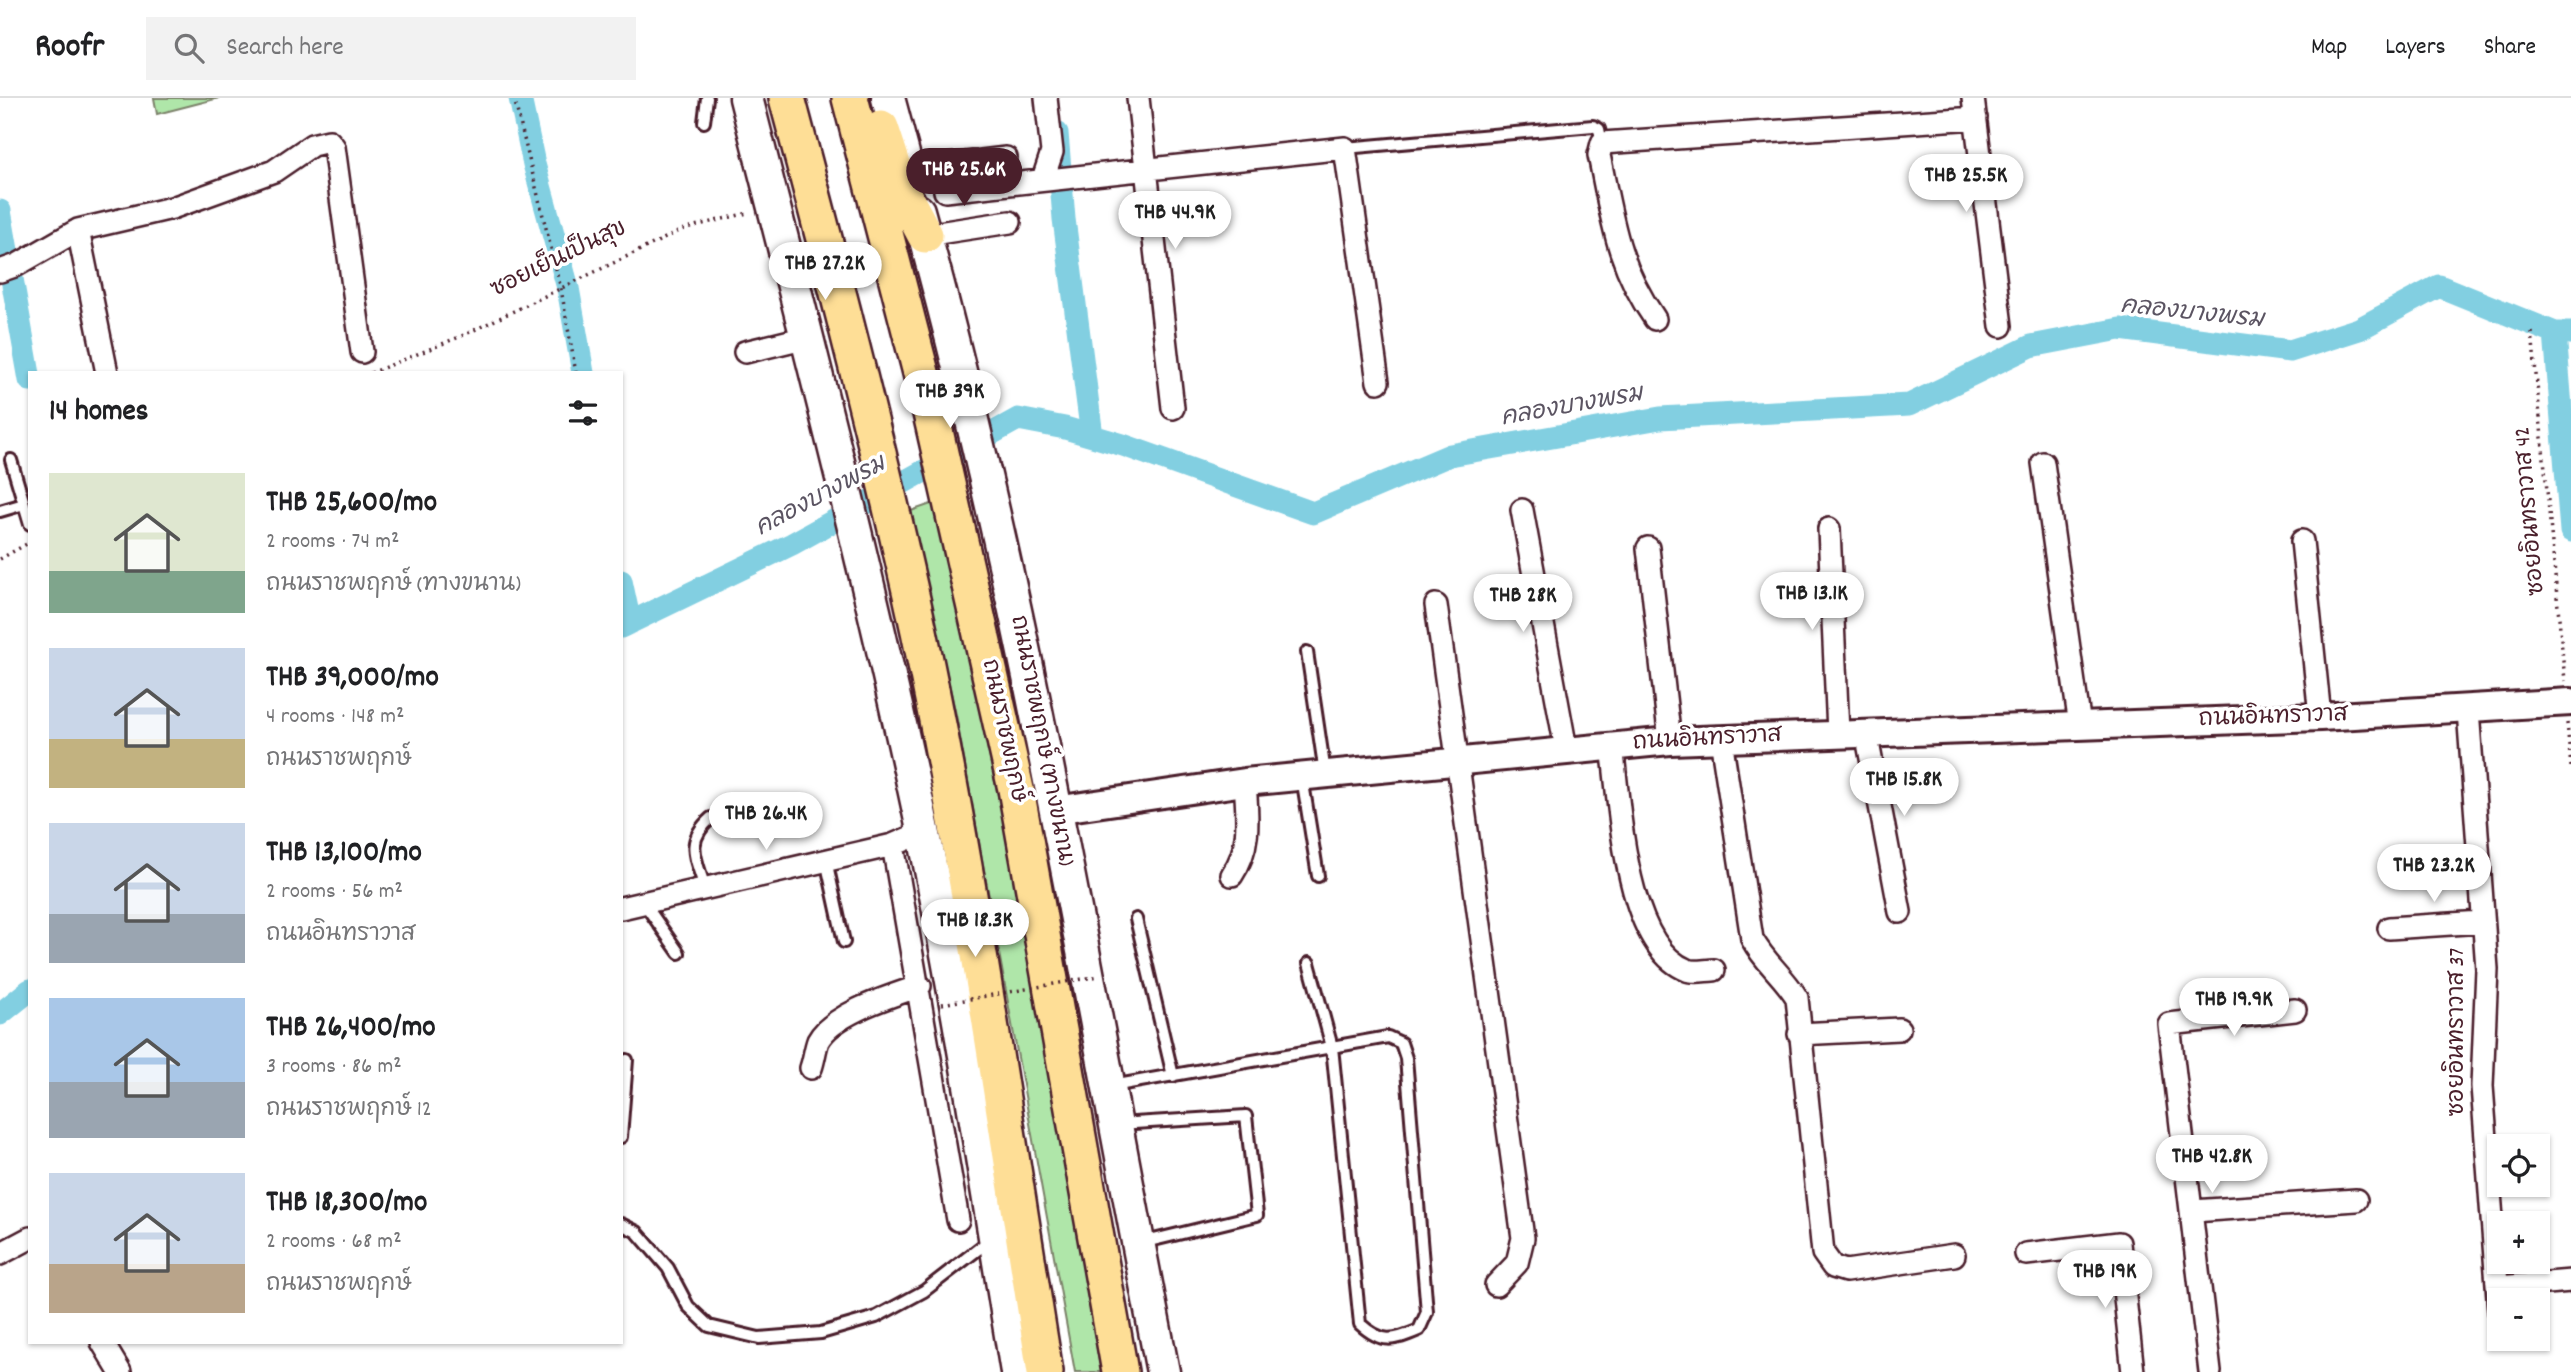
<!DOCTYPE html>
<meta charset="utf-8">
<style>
body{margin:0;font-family:Dekko,"Playpen Sans Thai",sans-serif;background:#f2f2f2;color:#202124;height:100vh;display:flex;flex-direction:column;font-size:26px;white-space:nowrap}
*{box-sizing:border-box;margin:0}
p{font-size:23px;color:#757577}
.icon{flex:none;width:38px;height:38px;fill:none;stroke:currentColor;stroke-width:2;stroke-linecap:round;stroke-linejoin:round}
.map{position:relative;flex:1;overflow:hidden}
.panel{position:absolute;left:28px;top:273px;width:595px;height:973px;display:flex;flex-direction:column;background:#fff;border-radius:0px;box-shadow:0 2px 5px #0004}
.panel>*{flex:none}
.controls{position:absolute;left:2487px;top:1036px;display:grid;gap:14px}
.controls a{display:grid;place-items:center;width:63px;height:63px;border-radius:0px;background:#fff;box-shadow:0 2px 5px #0004;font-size:35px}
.price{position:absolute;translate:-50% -60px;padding:0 16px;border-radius:24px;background:#fff;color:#222;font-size:23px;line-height:46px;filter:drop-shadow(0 2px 4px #0008)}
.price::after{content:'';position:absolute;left:50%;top:42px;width:21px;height:16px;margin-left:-10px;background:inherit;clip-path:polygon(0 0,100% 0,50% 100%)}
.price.current{background:#4a1f2b;color:#fff}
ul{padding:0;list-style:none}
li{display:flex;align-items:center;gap:21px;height:175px;padding:0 21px}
li span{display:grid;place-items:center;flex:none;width:196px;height:140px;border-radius:0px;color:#555}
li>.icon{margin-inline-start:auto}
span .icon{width:84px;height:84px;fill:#fffc;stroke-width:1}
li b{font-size:30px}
h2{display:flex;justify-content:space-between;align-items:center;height:84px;padding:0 21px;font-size:30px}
header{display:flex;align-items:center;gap:42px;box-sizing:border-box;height:98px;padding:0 35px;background:#fff;border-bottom:2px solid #e0e0e0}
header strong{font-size:33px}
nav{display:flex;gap:38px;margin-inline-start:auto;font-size:24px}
.search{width:490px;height:63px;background:#f2f2f2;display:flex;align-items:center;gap:18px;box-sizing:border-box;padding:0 24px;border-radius:0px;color:#757577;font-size:26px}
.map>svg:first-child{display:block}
</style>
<header>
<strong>Roofr</strong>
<div class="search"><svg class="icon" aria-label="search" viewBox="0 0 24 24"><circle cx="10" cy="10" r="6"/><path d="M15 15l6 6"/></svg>Search here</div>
<nav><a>Map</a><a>Layers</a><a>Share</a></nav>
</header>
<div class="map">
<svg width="2571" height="1274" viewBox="0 0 2571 1274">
<rect width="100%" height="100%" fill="#fff"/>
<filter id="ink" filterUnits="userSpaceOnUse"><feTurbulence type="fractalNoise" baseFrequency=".0143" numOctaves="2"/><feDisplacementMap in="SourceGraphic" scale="14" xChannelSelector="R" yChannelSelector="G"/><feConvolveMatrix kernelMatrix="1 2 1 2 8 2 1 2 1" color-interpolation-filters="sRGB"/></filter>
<g filter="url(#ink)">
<!-- green -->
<path fill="#afe6a9" stroke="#7c826a" stroke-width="2" d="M154,0H219L157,16Z
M934,405L1009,748L1101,1274H1075L956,617L911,413Z"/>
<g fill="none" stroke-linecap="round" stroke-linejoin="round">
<!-- canal -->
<path stroke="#82cfe1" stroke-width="23" d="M520,0L534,66L568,190L583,275
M1057,35L1064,121L1092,338
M0,113L30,282
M2555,235L2571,433
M621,483L630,525
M621,529L792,446L1018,321L1065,330L1123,347L1313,415L1450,357L1660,320L1909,307L2031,248L2120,231L2290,253L2359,231L2439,188L2555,235H2571
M0,916L30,892"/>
<!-- service casing -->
<g stroke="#4a1f2b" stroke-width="16">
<path id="service" d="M704,24L707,0
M1345,50L1593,28L1599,31L1602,45
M11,362L30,426
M0,413L24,406
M1307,554L1325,675
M1302,679L1318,778
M826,762L844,844
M705,790C696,760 684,744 711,720
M644,805L679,855
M1136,821L1173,978
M1112,988L1388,939L1401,945L1406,960L1427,1214L1419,1232C1393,1243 1382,1246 1360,1226L1332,949L1309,865
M1118,1026L1246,1018L1257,1117L1141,1145
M621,1039L627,962
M621,1126L637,1134L668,1170L688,1208L709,1228L759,1240L821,1235L876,1219L924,1193L990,1142"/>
</g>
<!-- minor casing -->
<g stroke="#4a1f2b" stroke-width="26">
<path id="minor" d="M1138,0L1173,310
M1973,0L2001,228
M907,72L1006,60
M1043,81L1052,54L1046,0
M945,93L1345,50L1378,284
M78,132L107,275
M925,137L1010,124
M0,173L17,167L78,132L172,110L274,73L312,47L329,43L334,49L362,254
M1655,221C1617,167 1612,120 1599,57L1602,45L1976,20
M745,254L807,239
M2043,365L2080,628
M1522,412L1566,651
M1829,431L1838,635
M2302,443L2320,619
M1648,450L1670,643
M1436,507L1523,1140L1517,1165L1496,1187
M2468,612L2487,871L2482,988L2499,1213
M1866,634L1900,814
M1721,641L1752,841C1765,865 1783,877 1797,900L1823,1155L1833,1169L1846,1173L1954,1157
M1612,648C1620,706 1624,847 1687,872C1694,875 1706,872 1714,872
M893,747L958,1122
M1232,777C1252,748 1247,717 1245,684
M621,810L893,747L923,734
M2389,830L2482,824
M1799,936L1899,931
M811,970C814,962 815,951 818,943C833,915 891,898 920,888
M2193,1113L2356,1102
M0,1156L30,1140
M2026,1156L2119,1145L2133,1274
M2498,1189L2571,1183
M102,1244L120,1274
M2210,1274L2169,926L2295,912"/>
</g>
<!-- tertiary casing -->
<g stroke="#4a1f2b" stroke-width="32">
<path id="tertiary" d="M1055,712L1245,684L1670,643L2320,619L2571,604"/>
</g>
<!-- secondary casing -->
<g stroke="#4a1f2b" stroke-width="37">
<path id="secondary" d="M746,0C808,243 871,486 923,732C960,912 987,1093 1017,1274
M888,0L903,56
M918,113C1024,494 1087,886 1163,1274"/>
</g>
<!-- primary casing -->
<g stroke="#4a1f2b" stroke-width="40">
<path id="primary" d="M787,0C834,177 880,354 919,533C971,778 1005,1027 1045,1274
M850,0L928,302L1016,691L1120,1274
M881,30L902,94L925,137"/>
</g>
<!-- path -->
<path stroke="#4a1f2b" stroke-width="3.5" stroke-dasharray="2 5" stroke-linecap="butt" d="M514,0L561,191L576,275
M2532,234L2565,583
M371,275L464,237L686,130L748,115
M0,461L30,444
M2567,625L2571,669"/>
<!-- service -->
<use href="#service" stroke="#fff" stroke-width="10"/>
<!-- minor -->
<use href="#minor" stroke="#fff" stroke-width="21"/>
<!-- tertiary -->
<use href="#tertiary" stroke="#fff" stroke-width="26"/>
<!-- secondary -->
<use href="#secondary" stroke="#fff" stroke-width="32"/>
<!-- primary -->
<use href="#primary" stroke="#fede96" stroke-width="35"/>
<!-- path-bridge -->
<path stroke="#4a1f2b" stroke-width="3.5" stroke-dasharray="2 5" stroke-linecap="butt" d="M942,906L1099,878"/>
</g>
</g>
<g text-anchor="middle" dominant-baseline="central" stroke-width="7" stroke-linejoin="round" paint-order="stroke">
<!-- street labels -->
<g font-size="23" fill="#4a1f2b" stroke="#fff">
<text transform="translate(559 162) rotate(-26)">ซอยเย็นเป็นสุข</text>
<text transform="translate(2531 413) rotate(-95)">ซอยอินทราวาส 42</text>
<text transform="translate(2273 620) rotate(-2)">ถนนอินทราวาส</text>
<text transform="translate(1003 633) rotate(78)">ถนนราชพฤกษ์</text>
<text transform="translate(1707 642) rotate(-3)">ถนนอินทราวาส</text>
<text transform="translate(1041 643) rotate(79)">ถนนราชพฤกษ์ (ทางขนาน)</text>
<text transform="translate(2458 934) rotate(-90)">ซอยอินทราวาส 37</text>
</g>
<!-- water labels -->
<g font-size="24" font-style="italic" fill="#5b5462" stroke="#fff">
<text transform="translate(2192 216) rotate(6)">คลองบางพรม</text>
<text transform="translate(1572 309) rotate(-10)">คลองบางพรม</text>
<text transform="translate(821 399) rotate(-28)">คลองบางพรม</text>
</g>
</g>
</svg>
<div class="controls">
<a><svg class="icon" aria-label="locate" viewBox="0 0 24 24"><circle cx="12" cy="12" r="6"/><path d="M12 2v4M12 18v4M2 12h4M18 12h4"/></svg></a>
<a>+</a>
<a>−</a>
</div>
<b class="price current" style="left:964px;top:110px">THB 25.6K</b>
<b class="price" style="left:1966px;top:116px">THB 25.5K</b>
<b class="price" style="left:1175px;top:153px">THB 44.9K</b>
<b class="price" style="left:825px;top:204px">THB 27.2K</b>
<b class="price" style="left:950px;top:332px">THB 39K</b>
<b class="price" style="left:1812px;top:534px">THB 13.1K</b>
<b class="price" style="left:1523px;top:536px">THB 28K</b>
<b class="price" style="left:1904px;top:720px">THB 15.8K</b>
<b class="price" style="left:766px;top:754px">THB 26.4K</b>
<b class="price" style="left:2434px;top:806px">THB 23.2K</b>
<b class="price" style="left:975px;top:861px">THB 18.3K</b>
<b class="price" style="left:2234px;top:940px">THB 19.9K</b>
<b class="price" style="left:2212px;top:1097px">THB 42.8K</b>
<b class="price" style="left:2105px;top:1212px">THB 19K</b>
<section class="panel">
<h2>14 homes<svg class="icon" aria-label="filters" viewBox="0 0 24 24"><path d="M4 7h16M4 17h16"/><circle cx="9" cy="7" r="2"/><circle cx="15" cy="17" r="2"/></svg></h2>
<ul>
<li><span style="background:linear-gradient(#dfe7d0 70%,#7fa58c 0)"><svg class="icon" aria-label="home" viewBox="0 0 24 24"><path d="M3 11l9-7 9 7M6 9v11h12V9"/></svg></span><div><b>THB 25,600/mo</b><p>2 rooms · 74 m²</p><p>ถนนราชพฤกษ์ (ทางขนาน)</p></div></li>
<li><span style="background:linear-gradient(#c9d6e8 65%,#c2b280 0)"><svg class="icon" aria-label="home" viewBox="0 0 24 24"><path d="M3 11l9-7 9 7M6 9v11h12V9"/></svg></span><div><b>THB 39,000/mo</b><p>4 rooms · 148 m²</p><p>ถนนราชพฤกษ์</p></div></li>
<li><span style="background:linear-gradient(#c9d6e8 65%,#9aa5b1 0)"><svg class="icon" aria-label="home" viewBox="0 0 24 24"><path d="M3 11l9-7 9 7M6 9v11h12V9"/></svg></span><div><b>THB 13,100/mo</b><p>2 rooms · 56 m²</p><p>ถนนอินทราวาส</p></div></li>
<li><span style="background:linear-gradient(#a9c7e8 60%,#9aa5b1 0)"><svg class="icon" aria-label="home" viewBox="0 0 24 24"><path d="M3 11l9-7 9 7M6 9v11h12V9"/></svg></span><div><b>THB 26,400/mo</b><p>3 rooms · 86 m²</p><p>ถนนราชพฤกษ์ 12</p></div></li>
<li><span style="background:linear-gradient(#c9d6e8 65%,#b9a48a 0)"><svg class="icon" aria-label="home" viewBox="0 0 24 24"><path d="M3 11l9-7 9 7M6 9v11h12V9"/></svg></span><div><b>THB 18,300/mo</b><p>2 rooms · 68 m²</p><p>ถนนราชพฤกษ์</p></div></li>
</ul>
</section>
</div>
